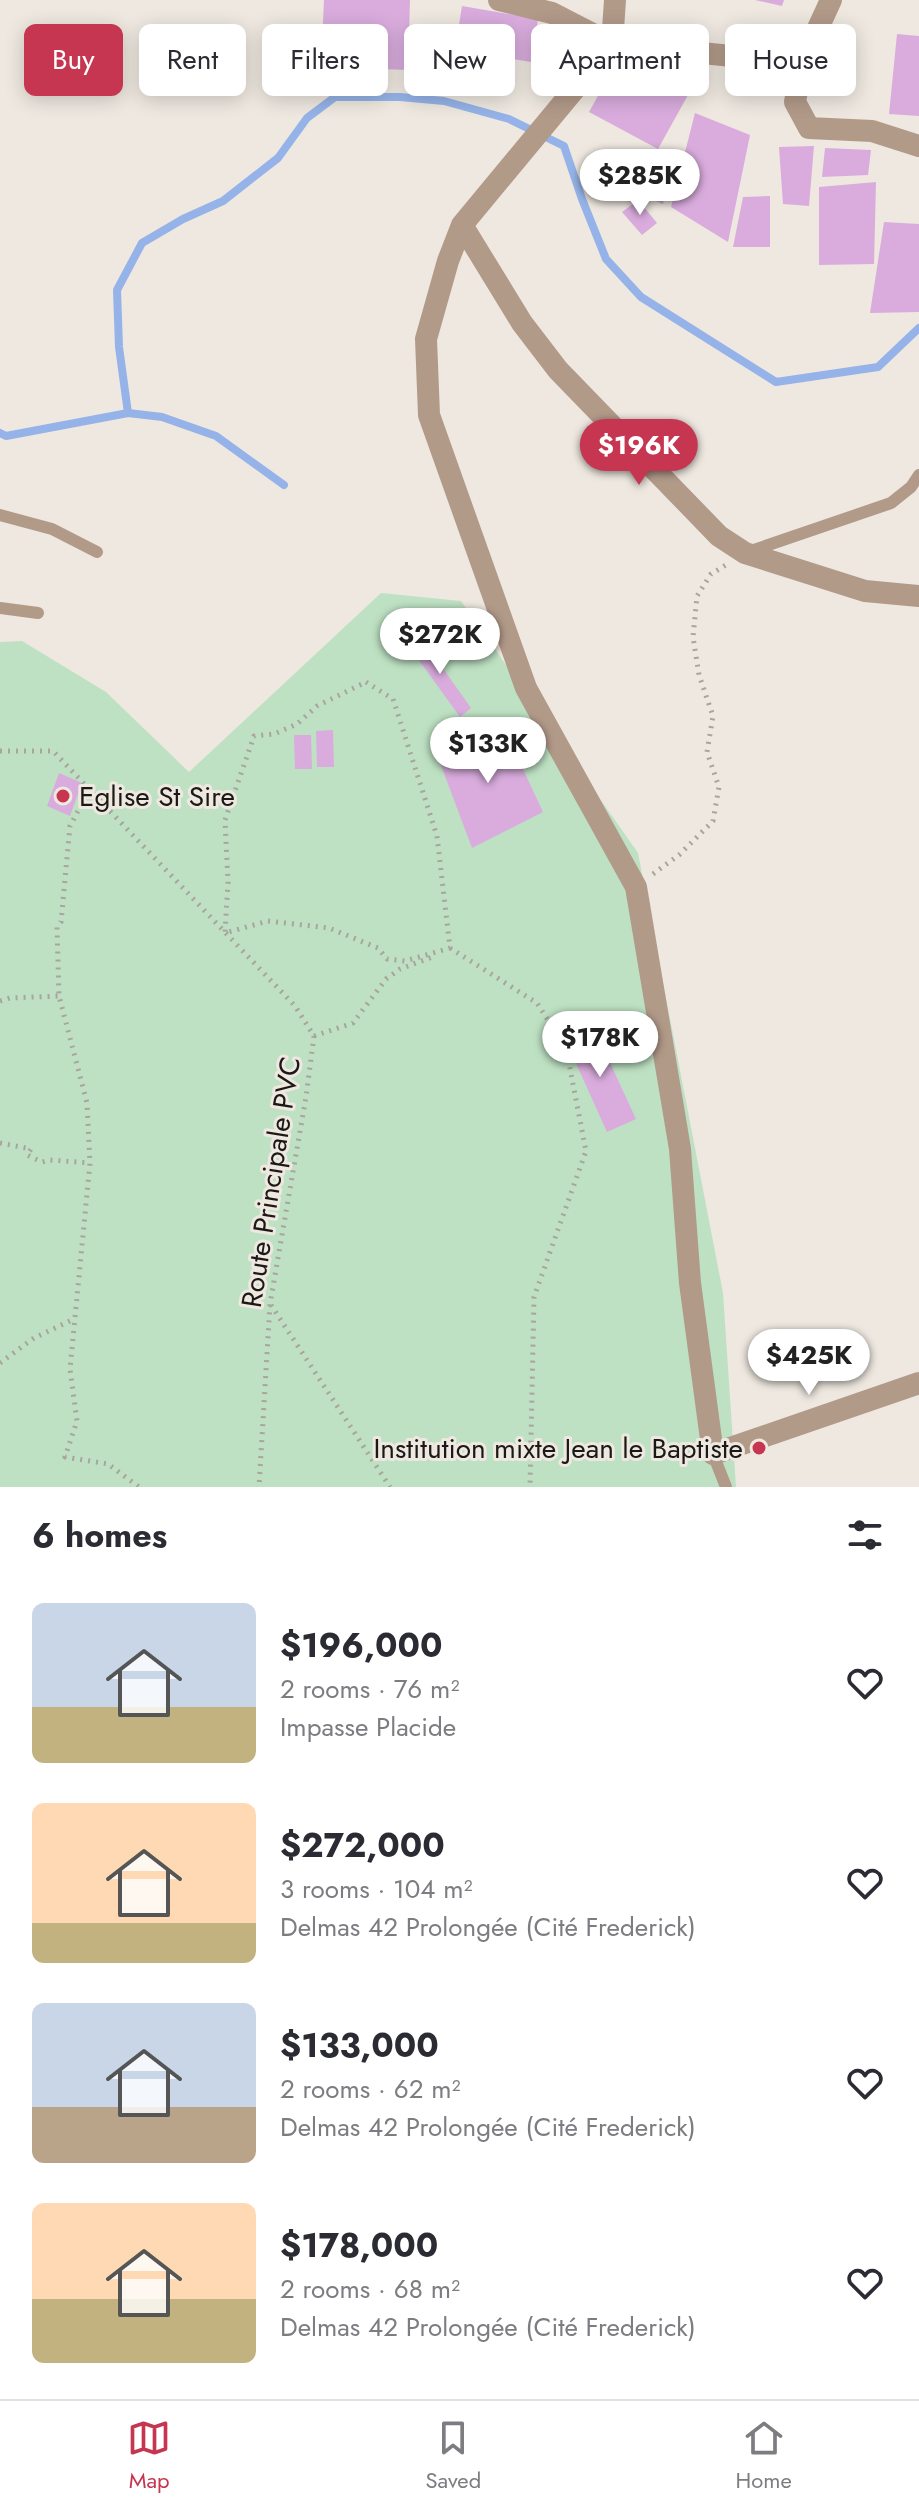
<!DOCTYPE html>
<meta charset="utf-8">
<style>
body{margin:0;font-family:Jost,sans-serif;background:#f7f7f7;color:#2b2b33;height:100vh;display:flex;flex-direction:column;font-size:30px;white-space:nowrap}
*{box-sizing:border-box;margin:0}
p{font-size:26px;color:#7c7c81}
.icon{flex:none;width:44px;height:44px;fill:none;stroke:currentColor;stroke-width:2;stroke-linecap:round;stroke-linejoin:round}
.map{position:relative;height:1487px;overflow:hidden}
.sheet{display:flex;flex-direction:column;background:#fff;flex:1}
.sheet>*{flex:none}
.guide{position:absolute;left:24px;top:24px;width:872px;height:72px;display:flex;gap:16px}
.price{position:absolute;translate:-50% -68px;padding:0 18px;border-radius:28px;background:#fff;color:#222;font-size:26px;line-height:52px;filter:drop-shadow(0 2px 4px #0008)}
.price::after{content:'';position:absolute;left:50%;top:48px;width:24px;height:18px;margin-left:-12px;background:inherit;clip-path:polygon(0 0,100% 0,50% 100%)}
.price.on{background:#c63650;color:#fff}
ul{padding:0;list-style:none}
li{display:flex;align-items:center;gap:24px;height:200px;padding:0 32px}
li span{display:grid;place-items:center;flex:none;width:224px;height:160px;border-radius:12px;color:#555}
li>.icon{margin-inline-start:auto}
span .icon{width:96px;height:96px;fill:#fffc;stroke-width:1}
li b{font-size:34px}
h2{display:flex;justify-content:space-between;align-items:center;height:96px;padding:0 32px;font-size:34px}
.pill{padding:0 28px;border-radius:12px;background:#fff;box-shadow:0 4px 20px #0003;font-size:28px;line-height:72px}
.pill.on{background:#c63650;color:#fff}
.tab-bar{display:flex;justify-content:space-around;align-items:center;height:112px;border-top:2px solid #e1e1e2;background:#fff;font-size:22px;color:#7c7c81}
.tab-bar a{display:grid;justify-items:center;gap:4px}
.tab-bar .on{color:#c63650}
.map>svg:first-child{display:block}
</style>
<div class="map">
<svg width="919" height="1487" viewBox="0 0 919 1487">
<rect width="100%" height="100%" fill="#eee8e0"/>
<!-- green -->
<path fill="#bee1c3" d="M381,593L461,601L638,853L723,1293L736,1487H0V642L22,641L106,692L189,772Z"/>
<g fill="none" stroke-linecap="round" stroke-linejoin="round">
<!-- stream -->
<path stroke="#95b3e8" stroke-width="8" d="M128,413L119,347L117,290L142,243L183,219L223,201L278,158L307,118L335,97H400L444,101L509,119L564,146L582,199L606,259L641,297L776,382L878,367L919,328
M0,433L6,436L128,413L162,417L216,436L284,485"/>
</g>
<!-- building -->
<path fill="#d9acdd" d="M324,0H410L408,70L321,67Z
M755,0H784L782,6Z
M462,6L538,19L531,62L455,50Z
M897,34L919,36V116L889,114Z
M619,58L688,95L658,149L589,112Z
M695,113L750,135L728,242L671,207Z
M814,146L809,206L783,204L779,147Z
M825,148L871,150L868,175L822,177Z
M642,165L668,179L663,204L631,191Z
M876,182L874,264L819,265V187Z
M770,196V247H733L743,197Z
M638,200L657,223L642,235L622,212Z
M884,222L919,224V312L870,313Z
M420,636L471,708L460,717L408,645Z
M502,724L543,812L472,848L436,752Z
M333,730L334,767H317L316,731Z
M294,735H311L312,769H295Z
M59,773L82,783L70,816L47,806Z
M593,1026L636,1119L607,1132L565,1039Z"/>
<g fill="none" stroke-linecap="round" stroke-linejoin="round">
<!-- path -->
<path stroke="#a9a49e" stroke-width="5" stroke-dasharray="2 6" stroke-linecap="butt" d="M366,682L393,699L437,836L450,948L405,961L387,959L378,948L329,928L268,921L225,933L228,882L225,820L254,736L274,734L297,724L317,706Z
M0,751H53L295,1006L314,1036L306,1097L270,1304L259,1487
M89,790L70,826L61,922L57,927L59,996L87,1103L90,1163L70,1369L77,1421L65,1457L108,1464L139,1487
M653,874L679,855L713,821L719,787L707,752L713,716L699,675L693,637L697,596L711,574L726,565
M450,948L537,1003L566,1048L586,1151L534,1297L530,1487
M0,1001L10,998L59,996
M314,1036L353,1023L386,979L400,969L435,956
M0,1143L31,1149L27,1155L42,1162L50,1160L90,1163
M271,1305L390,1487
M0,1363L34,1338L74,1319"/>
<!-- service -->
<path stroke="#b29a89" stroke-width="12" d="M0,515L52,529L97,552
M748,552L891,503L911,487L919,475
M0,608L38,613
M713,1454L726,1487"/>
<!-- minor -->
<path stroke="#b29a89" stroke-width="22" d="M499,0L552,13L612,44L802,63
M615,0L612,44L462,225L448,261L426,339L429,415L526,688L636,887L680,1149L690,1283L713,1454L919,1383
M831,0L802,63L795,102L809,128L872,131L919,146
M462,225L522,323L558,370L719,536L745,553L865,591L919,596"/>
</g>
<!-- markers -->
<g fill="#c63650" stroke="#eee8e0" stroke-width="3">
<circle cx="63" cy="796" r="8"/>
<circle cx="759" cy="1448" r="8"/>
</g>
<g text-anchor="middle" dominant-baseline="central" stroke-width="6" stroke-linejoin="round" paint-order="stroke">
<!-- poi labels -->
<g font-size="28" fill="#1b1916" stroke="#eee8e0" text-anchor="start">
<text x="79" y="796">Eglise St Sire</text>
<text x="743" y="1448" text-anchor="end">Institution mixte Jean le Baptiste</text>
</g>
<!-- street labels -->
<g font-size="28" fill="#1b1916" stroke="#eee8e0">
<text transform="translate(271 1182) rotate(-81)">Route Principale PVC</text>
</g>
</g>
</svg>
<b class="price" style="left:640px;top:217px">$285K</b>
<b class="price on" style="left:639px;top:487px">$196K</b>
<b class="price" style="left:440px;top:676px">$272K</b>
<b class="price" style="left:488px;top:785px">$133K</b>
<b class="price" style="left:600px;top:1079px">$178K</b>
<b class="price" style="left:809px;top:1397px">$425K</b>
<div class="guide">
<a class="pill on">Buy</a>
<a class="pill">Rent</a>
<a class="pill">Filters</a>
<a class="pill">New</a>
<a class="pill">Apartment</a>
<a class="pill">House</a>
</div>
</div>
<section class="sheet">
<h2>6 homes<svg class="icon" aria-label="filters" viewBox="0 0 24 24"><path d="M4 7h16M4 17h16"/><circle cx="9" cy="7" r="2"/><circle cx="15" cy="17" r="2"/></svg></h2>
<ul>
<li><span style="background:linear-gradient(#c9d6e8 65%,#c2b280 0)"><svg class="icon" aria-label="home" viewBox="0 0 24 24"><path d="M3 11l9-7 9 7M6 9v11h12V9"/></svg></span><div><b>$196,000</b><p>2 rooms · 76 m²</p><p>Impasse Placide</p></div><svg class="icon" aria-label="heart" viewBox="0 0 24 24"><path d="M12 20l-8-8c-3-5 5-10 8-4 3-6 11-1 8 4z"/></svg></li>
<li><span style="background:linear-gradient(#ffd9b3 75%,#c2b280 0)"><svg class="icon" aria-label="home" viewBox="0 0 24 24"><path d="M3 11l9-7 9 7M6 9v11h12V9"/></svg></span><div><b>$272,000</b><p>3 rooms · 104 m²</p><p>Delmas 42 Prolongée (Cité Frederick)</p></div><svg class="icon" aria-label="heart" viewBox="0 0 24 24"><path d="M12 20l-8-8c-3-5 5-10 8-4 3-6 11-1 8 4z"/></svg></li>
<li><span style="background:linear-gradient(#c9d6e8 65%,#b9a48a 0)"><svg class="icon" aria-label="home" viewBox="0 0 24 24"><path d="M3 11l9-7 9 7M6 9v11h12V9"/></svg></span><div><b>$133,000</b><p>2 rooms · 62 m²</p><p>Delmas 42 Prolongée (Cité Frederick)</p></div><svg class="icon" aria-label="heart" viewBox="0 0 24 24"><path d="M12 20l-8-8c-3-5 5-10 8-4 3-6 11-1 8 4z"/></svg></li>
<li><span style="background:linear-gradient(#ffd9b3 60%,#c2b280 0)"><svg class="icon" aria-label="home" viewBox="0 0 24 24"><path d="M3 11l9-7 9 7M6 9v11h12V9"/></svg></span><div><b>$178,000</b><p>2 rooms · 68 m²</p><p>Delmas 42 Prolongée (Cité Frederick)</p></div><svg class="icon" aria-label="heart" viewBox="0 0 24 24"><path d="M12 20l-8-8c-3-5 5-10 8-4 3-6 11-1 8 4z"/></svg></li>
</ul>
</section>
<nav class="tab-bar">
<a class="on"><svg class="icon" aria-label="map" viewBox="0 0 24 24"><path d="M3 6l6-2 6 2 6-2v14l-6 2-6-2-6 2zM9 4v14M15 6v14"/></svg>Map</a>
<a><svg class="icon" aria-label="saved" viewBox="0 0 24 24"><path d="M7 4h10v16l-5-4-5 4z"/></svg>Saved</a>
<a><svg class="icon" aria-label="home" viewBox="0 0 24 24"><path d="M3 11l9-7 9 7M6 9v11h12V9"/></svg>Home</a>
</nav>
